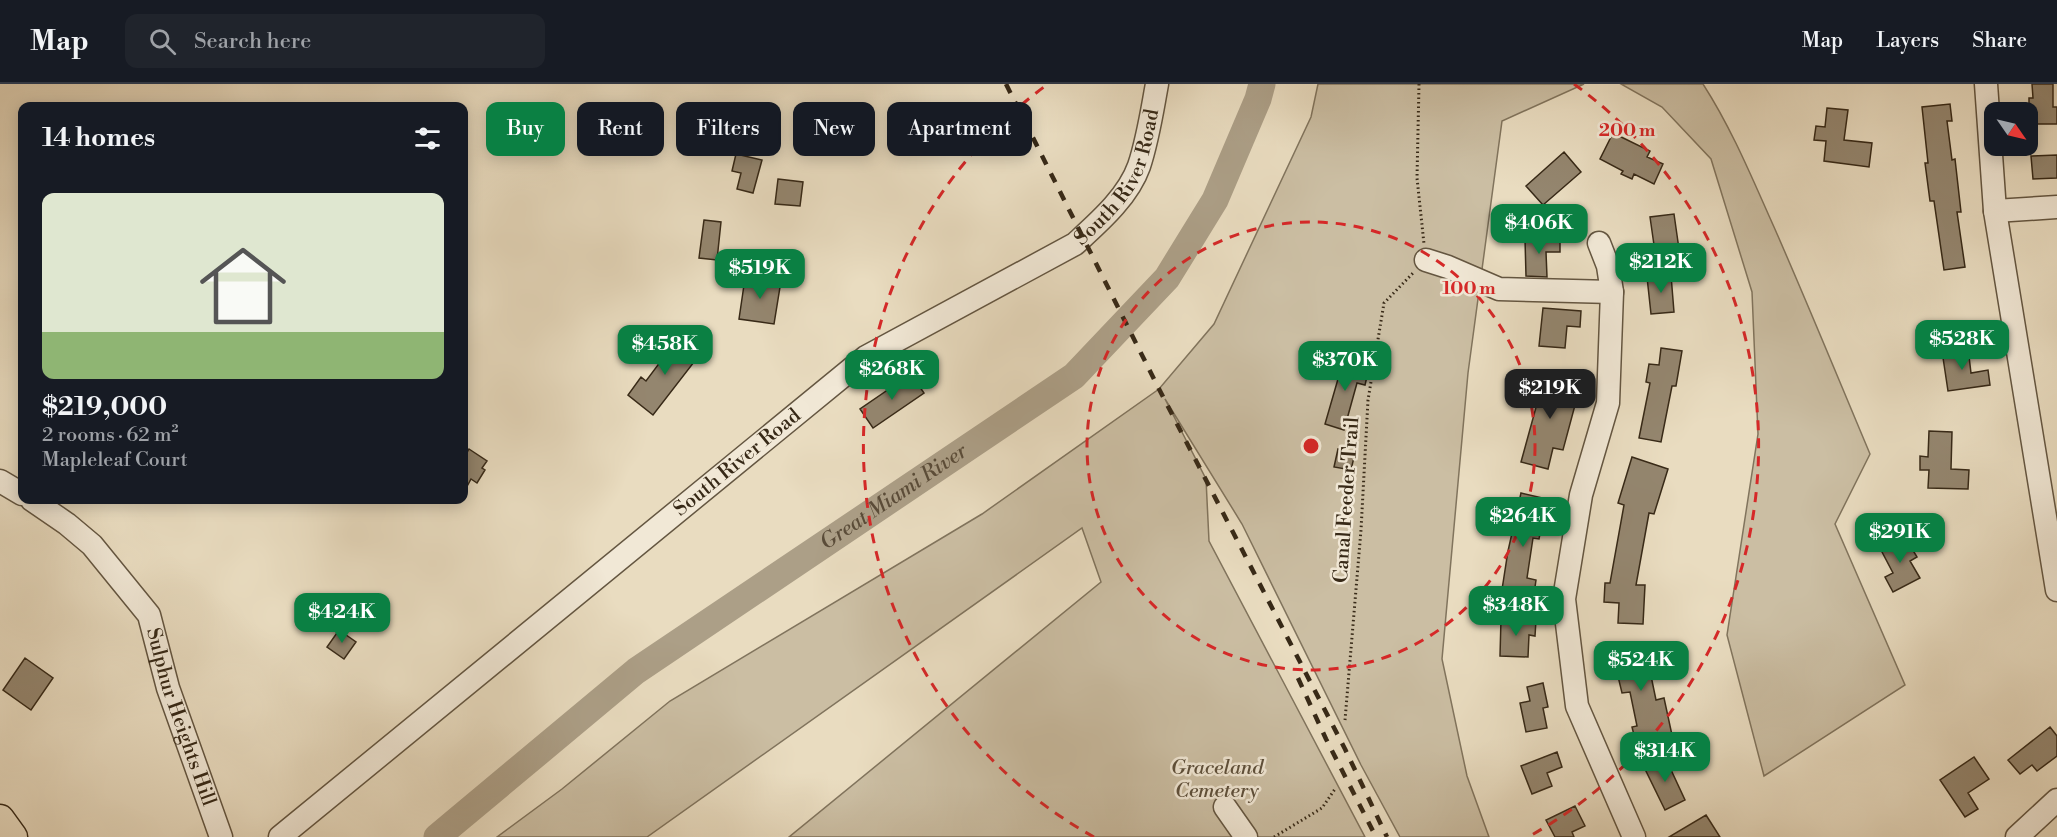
<!DOCTYPE html>
<meta charset="utf-8">
<style>
body{margin:0;font-family:"Libre Bodoni",serif;background:#20242c;color:#f1f3f6;height:100vh;display:flex;flex-direction:column;font-size:22px;white-space:nowrap}
*{box-sizing:border-box;margin:0}
p{font-size:20px;color:#9ea1a6}
.icon{flex:none;width:33px;height:33px;fill:none;stroke:currentColor;stroke-width:2;stroke-linecap:round;stroke-linejoin:round}
.map{position:relative;flex:1;overflow:hidden}
.panel{position:absolute;left:18px;top:18px;width:450px;height:402px;display:flex;flex-direction:column;background:#171b24;border-radius:12px;box-shadow:0 3px 15px #0003}
.panel>*{flex:none}
.banner{position:absolute;left:486px;top:18px;width:570px;height:54px;display:flex;gap:12px}
.needle{width:39px;rotate:124deg}
.tools{position:absolute;left:1984px;top:18px;display:grid;gap:12px}
.tools a{display:grid;place-items:center;width:54px;height:54px;border-radius:12px;background:#171b24;box-shadow:0 3px 15px #0003;font-size:30px}
.price{position:absolute;translate:-50% -51px;padding:0 14px;border-radius:12px;background:#0b8043;color:#fff;font-size:20px;line-height:39px;filter:drop-shadow(0 2px 3px #0008)}
.price::after{content:'';position:absolute;left:50%;top:36px;width:18px;height:14px;margin-left:-9px;background:inherit;clip-path:polygon(0 0,100% 0,50% 100%)}
.price.selected{background:#222;color:#fff}
ul{padding:0;list-style:none}
li{display:grid;align-content:center;gap:12px;height:318px;padding:0 24px}
li span{display:grid;place-items:center;height:186px;border-radius:12px;color:#555}
li>.icon{margin-inline-start:auto}
span .icon{width:108px;height:108px;fill:#fffc;stroke-width:1}
li b{font-size:26px}
h2{display:flex;justify-content:space-between;align-items:center;height:72px;padding:0 24px;font-size:26px}
.tag{padding:0 21px;border-radius:12px;background:#171b24;box-shadow:0 3px 15px #0003;font-size:21px;line-height:54px}
.tag.selected{background:#0b8043;color:#fff}
header{display:flex;align-items:center;gap:36px;box-sizing:border-box;height:84px;padding:0 30px;background:#171b24;border-bottom:2px solid #363941}
header strong{font-size:28px}
nav{display:flex;gap:33px;margin-inline-start:auto;font-size:21px}
.search{width:420px;height:54px;background:#20242c;display:flex;align-items:center;gap:15px;box-sizing:border-box;padding:0 21px;border-radius:12px;color:#9ea1a6;font-size:22px}
.map>svg:first-child{display:block}
</style>
<header>
<strong>Map</strong>
<div class="search"><svg class="icon" aria-label="search" viewBox="0 0 24 24"><circle cx="10" cy="10" r="6"/><path d="M15 15l6 6"/></svg>Search here</div>
<nav><a>Map</a><a>Layers</a><a>Share</a></nav>
</header>
<div class="map">
<svg width="2057" height="753" viewBox="0 0 2057 753">
<rect width="100%" height="100%" fill="#e9dcc0"/>
<filter id="stains"><feTurbulence type="fractalNoise" baseFrequency=".00333" numOctaves="4"/><feColorMatrix values="0 0 0 0 .2 0 0 0 0 .09 0 0 0 0 .02 0 0 0 .5 -.17"/></filter>
<radialGradient id="worn" r=".72"><stop offset=".6" stop-color="#630" stop-opacity="0"/><stop offset="1" stop-color="#630" stop-opacity=".3"/></radialGradient>
<!-- green -->
<path fill="#cbbea3" stroke="#81745d" stroke-width="1.5" d="M1318,0H1584L1502,37L1468,289L1442,575L1467,692L1489,753H1400L1361,681L1242,440L1165,315L1206,395L1209,457L1365,753H789L1101,498L1082,444L647,753H497L562,705L670,617L982,430L1159,305L1214,240L1311,33Z
M1621,0H1703C1732,45 1752,94 1774,143C1807,218 1838,294 1870,370L1835,440L1905,601L1764,692L1727,551L1758,350L1752,208L1711,75L1662,23Z"/>
<g fill="none" stroke-linecap="round" stroke-linejoin="round">
<!-- river -->
<path stroke="#ac9f87" stroke-width="27" id="s1" d="M437,753L636,587L1074,292L1167,194L1215,116L1258,15L1262,0"/>
</g>
<!-- building -->
<path fill="#94866f" stroke="#372917" stroke-width="1.5" d="M2032,0H2053V23H2057V40H2029V14H2033Z
M1950,20L1952,37H1947L1952,76L1955,75L1961,128H1957L1965,183L1944,186L1934,117H1930L1925,79H1928L1922,23Z
M1827,24L1848,26L1844,56L1872,59L1869,83L1824,77L1826,57L1814,56L1816,42L1825,43Z
M1613,49L1650,67L1647,73L1663,80L1654,100L1634,90L1632,95L1621,90L1623,87L1600,75Z
M1564,68L1581,88L1543,121L1526,102Z
M736,70L762,76L753,109L737,105L741,89L732,87Z
M2057,71V94L2033,95L2031,72Z
M778,95L803,98L800,122L775,120Z
M1674,130L1679,165L1655,168L1650,133Z
M704,136L721,138L717,176L699,174Z
M1560,154V168H1546L1547,193L1526,192L1525,155Z
M754,188L771,191L769,201L780,203L774,240L739,235L744,201L751,202Z
M1671,191L1674,228L1651,230L1647,193Z
M1543,224L1581,227L1580,243L1567,242L1565,264L1539,262Z
M671,255L679,261L683,255L701,269L653,331L628,311L641,293L646,297L664,273L660,270Z
M1661,264L1682,267L1676,302H1672L1661,358L1639,354L1650,299L1646,298L1649,280L1659,281Z
M1968,264L1971,289L1988,286L1990,301L1948,307L1942,267Z
M1337,277L1369,284L1365,301L1357,299L1344,346L1325,340L1338,295L1333,294Z
M1546,287L1573,294L1569,307L1578,310L1563,366L1553,364L1548,385L1521,378Z
M911,290L924,309L873,344L860,325Z
M1929,347L1952,348L1951,385L1969,386L1968,405L1928,404L1929,386H1920V372L1928,373Z
M469,365L487,377L482,384L485,386L477,399L471,395L464,408V374Z
M1338,365L1355,369L1351,386L1334,383Z
M1632,373L1668,385L1654,430L1649,429L1636,501H1645L1643,540L1618,539L1619,519L1604,518L1605,499H1610L1624,421L1618,419Z
M1521,409L1547,415L1539,455L1533,454L1527,494L1536,496L1533,517L1501,512L1508,467Z
M1905,453L1917,473L1910,477L1920,494L1893,508L1885,493L1893,489L1881,466Z
M1501,535L1536,536L1535,552L1529,551L1528,573L1500,572Z
M339,546L356,558L344,575L327,563Z
M1644,558L1656,616L1664,614L1672,651L1636,659L1632,643L1637,642L1630,608L1622,609L1616,584L1612,585L1608,566Z
M25,574L53,594L31,626L3,606Z
M1543,599L1548,623L1543,624L1547,644L1526,648L1520,619L1530,617L1527,603Z
M2050,643L2057,652V672L2037,687L2032,681L2020,690L2008,676Z
M1557,668L1562,683L1547,689L1552,702L1532,710L1521,682Z
M1665,673L1685,716L1665,726L1644,683Z
M1974,673L1989,695L1968,709L1978,725L1965,733L1940,696Z
M1575,722L1585,742L1572,748L1574,753H1555L1546,736Z
M1706,731L1720,753H1669Z"/>
<g fill="none" stroke-linecap="round" stroke-linejoin="round">
<!-- minor casing -->
<g stroke="#645641" stroke-width="25">
<g id="minor">
<path d="M1986,0L1995,127L2057,506"/>
<path d="M1995,127L2057,123"/>
<path d="M1599,159L1608,182L1612,208L1608,319L1581,411L1564,515L1577,622L1634,753"/>
<path d="M1426,176L1448,183L1499,205L1612,208"/>
<path d="M0,397L22,410"/>
<path id="s2" d="M32,416L67,440L92,461L149,531L168,604L221,753"/>
<path d="M1225,723L1246,753"/>
<path id="s3" d="M280,753L866,273L1075,160C1099,138 1128,113 1139,82C1148,55 1152,27 1157,0"/>
<path d="M2017,753L2057,716"/>
</g>
</g>
<!-- major casing -->
<g stroke="#372917" stroke-width="31">
<path id="major" d="M0,735L13,753"/>
</g>
<!-- path -->
<path stroke="#372917" stroke-width="3" stroke-dasharray="1.5 3" stroke-linecap="butt" d="M1419,0L1417,94L1424,160
M1345,636L1361,446L1368,316L1384,219L1414,188
M1274,753L1322,724L1335,705"/>
<!-- minor -->
<use href="#minor" stroke="#f1e8d6" stroke-width="22"/>
<!-- major -->
<use href="#major" stroke="#e9dcc0" stroke-width="28"/>
<!-- rail -->
<path stroke="#372917" stroke-width="4.5" stroke-dasharray="10 10" stroke-linecap="butt" d="M1006,0L1159,305L1345,665L1387,753
M1298,594L1326,655L1376,753"/>
</g>
<!-- distance rings -->
<g fill="none" stroke="#d62828" stroke-width="3" stroke-dasharray="10 8">
<circle cx="1311" cy="362" r="224"/>
<path d="M1094 753A447 447 0 0 1 1048 0M1574 0A447 447 0 0 1 1528 753"/>
</g>
<g text-anchor="middle" dominant-baseline="central" stroke-width="5" stroke-linejoin="round" paint-order="stroke">
<!-- street labels -->
<g font-size="20" fill="#372917" stroke="#f1e8d6">
<text stroke="none"><textPath href="#s3" startOffset="1077">South River Road</textPath></text>
<text stroke="none"><textPath href="#s3" startOffset="591">South River Road</textPath></text>
<text transform="translate(1347 416) rotate(-86)">Canal Feeder Trail</text>
<text stroke="none"><textPath href="#s2" startOffset="272">Sulphur Heights Hill</textPath></text>
</g>
<!-- park labels -->
<g font-size="20" font-style="italic" fill="#5c4e3a" stroke="#f1e8d6">
<text x="1217" y="684">Graceland<tspan x="1217" dy="23">Cemetery</tspan></text>
</g>
<!-- water labels -->
<g font-size="21" font-style="italic" fill="#5a4c39" stroke="#f1e8d6">
<text stroke="none"><textPath href="#s1" startOffset="570">Great Miami River</textPath></text>
</g>
</g>
<circle cx="1311" cy="362" r="9" fill="#d62828" stroke="#f1e8d6" stroke-width="3"/>
<g font-size="18" text-anchor="middle" font-weight="bold" fill="#d62828" stroke="#f1e8d6" stroke-width="5" stroke-linejoin="round" paint-order="stroke">
<text x="1627" y="52">200 m</text>
<text x="1469" y="210">100 m</text>
</g>
<rect width="100%" height="100%" filter="url(#stains)"/>
<rect width="100%" height="100%" fill="url(#worn)"/>
</svg>
<div class="tools">
<a><svg class="needle" viewBox="-14 -14 28 28"><path d="M0-13l5 13h-10z" fill="#e53935"/><path d="M0 13l5-13h-10z" fill="#9ea1a6"/></svg></a>
</div>
<b class="price" style="left:1539px;top:171px">$406K</b>
<b class="price" style="left:1661px;top:210px">$212K</b>
<b class="price" style="left:760px;top:216px">$519K</b>
<b class="price" style="left:1962px;top:287px">$528K</b>
<b class="price" style="left:665px;top:292px">$458K</b>
<b class="price" style="left:1345px;top:308px">$370K</b>
<b class="price" style="left:892px;top:317px">$268K</b>
<b class="price selected" style="left:1550px;top:336px">$219K</b>
<b class="price" style="left:1523px;top:464px">$264K</b>
<b class="price" style="left:1900px;top:480px">$291K</b>
<b class="price" style="left:1516px;top:553px">$348K</b>
<b class="price" style="left:342px;top:560px">$424K</b>
<b class="price" style="left:1641px;top:608px">$524K</b>
<b class="price" style="left:1665px;top:699px">$314K</b>
<div class="banner">
<a class="tag selected">Buy</a>
<a class="tag">Rent</a>
<a class="tag">Filters</a>
<a class="tag">New</a>
<a class="tag">Apartment</a>
</div>
<section class="panel">
<h2>14 homes<svg class="icon" aria-label="filters" viewBox="0 0 24 24"><path d="M4 7h16M4 17h16"/><circle cx="9" cy="7" r="2"/><circle cx="15" cy="17" r="2"/></svg></h2>
<ul>
<li><span style="background:linear-gradient(#dfe7d0 75%,#8fb573 0)"><svg class="icon" aria-label="home" viewBox="0 0 24 24"><path d="M3 11l9-7 9 7M6 9v11h12V9"/></svg></span><div><b>$219,000</b><p>2 rooms · 62 m²</p><p>Mapleleaf Court</p></div></li>
</ul>
</section>
</div>
